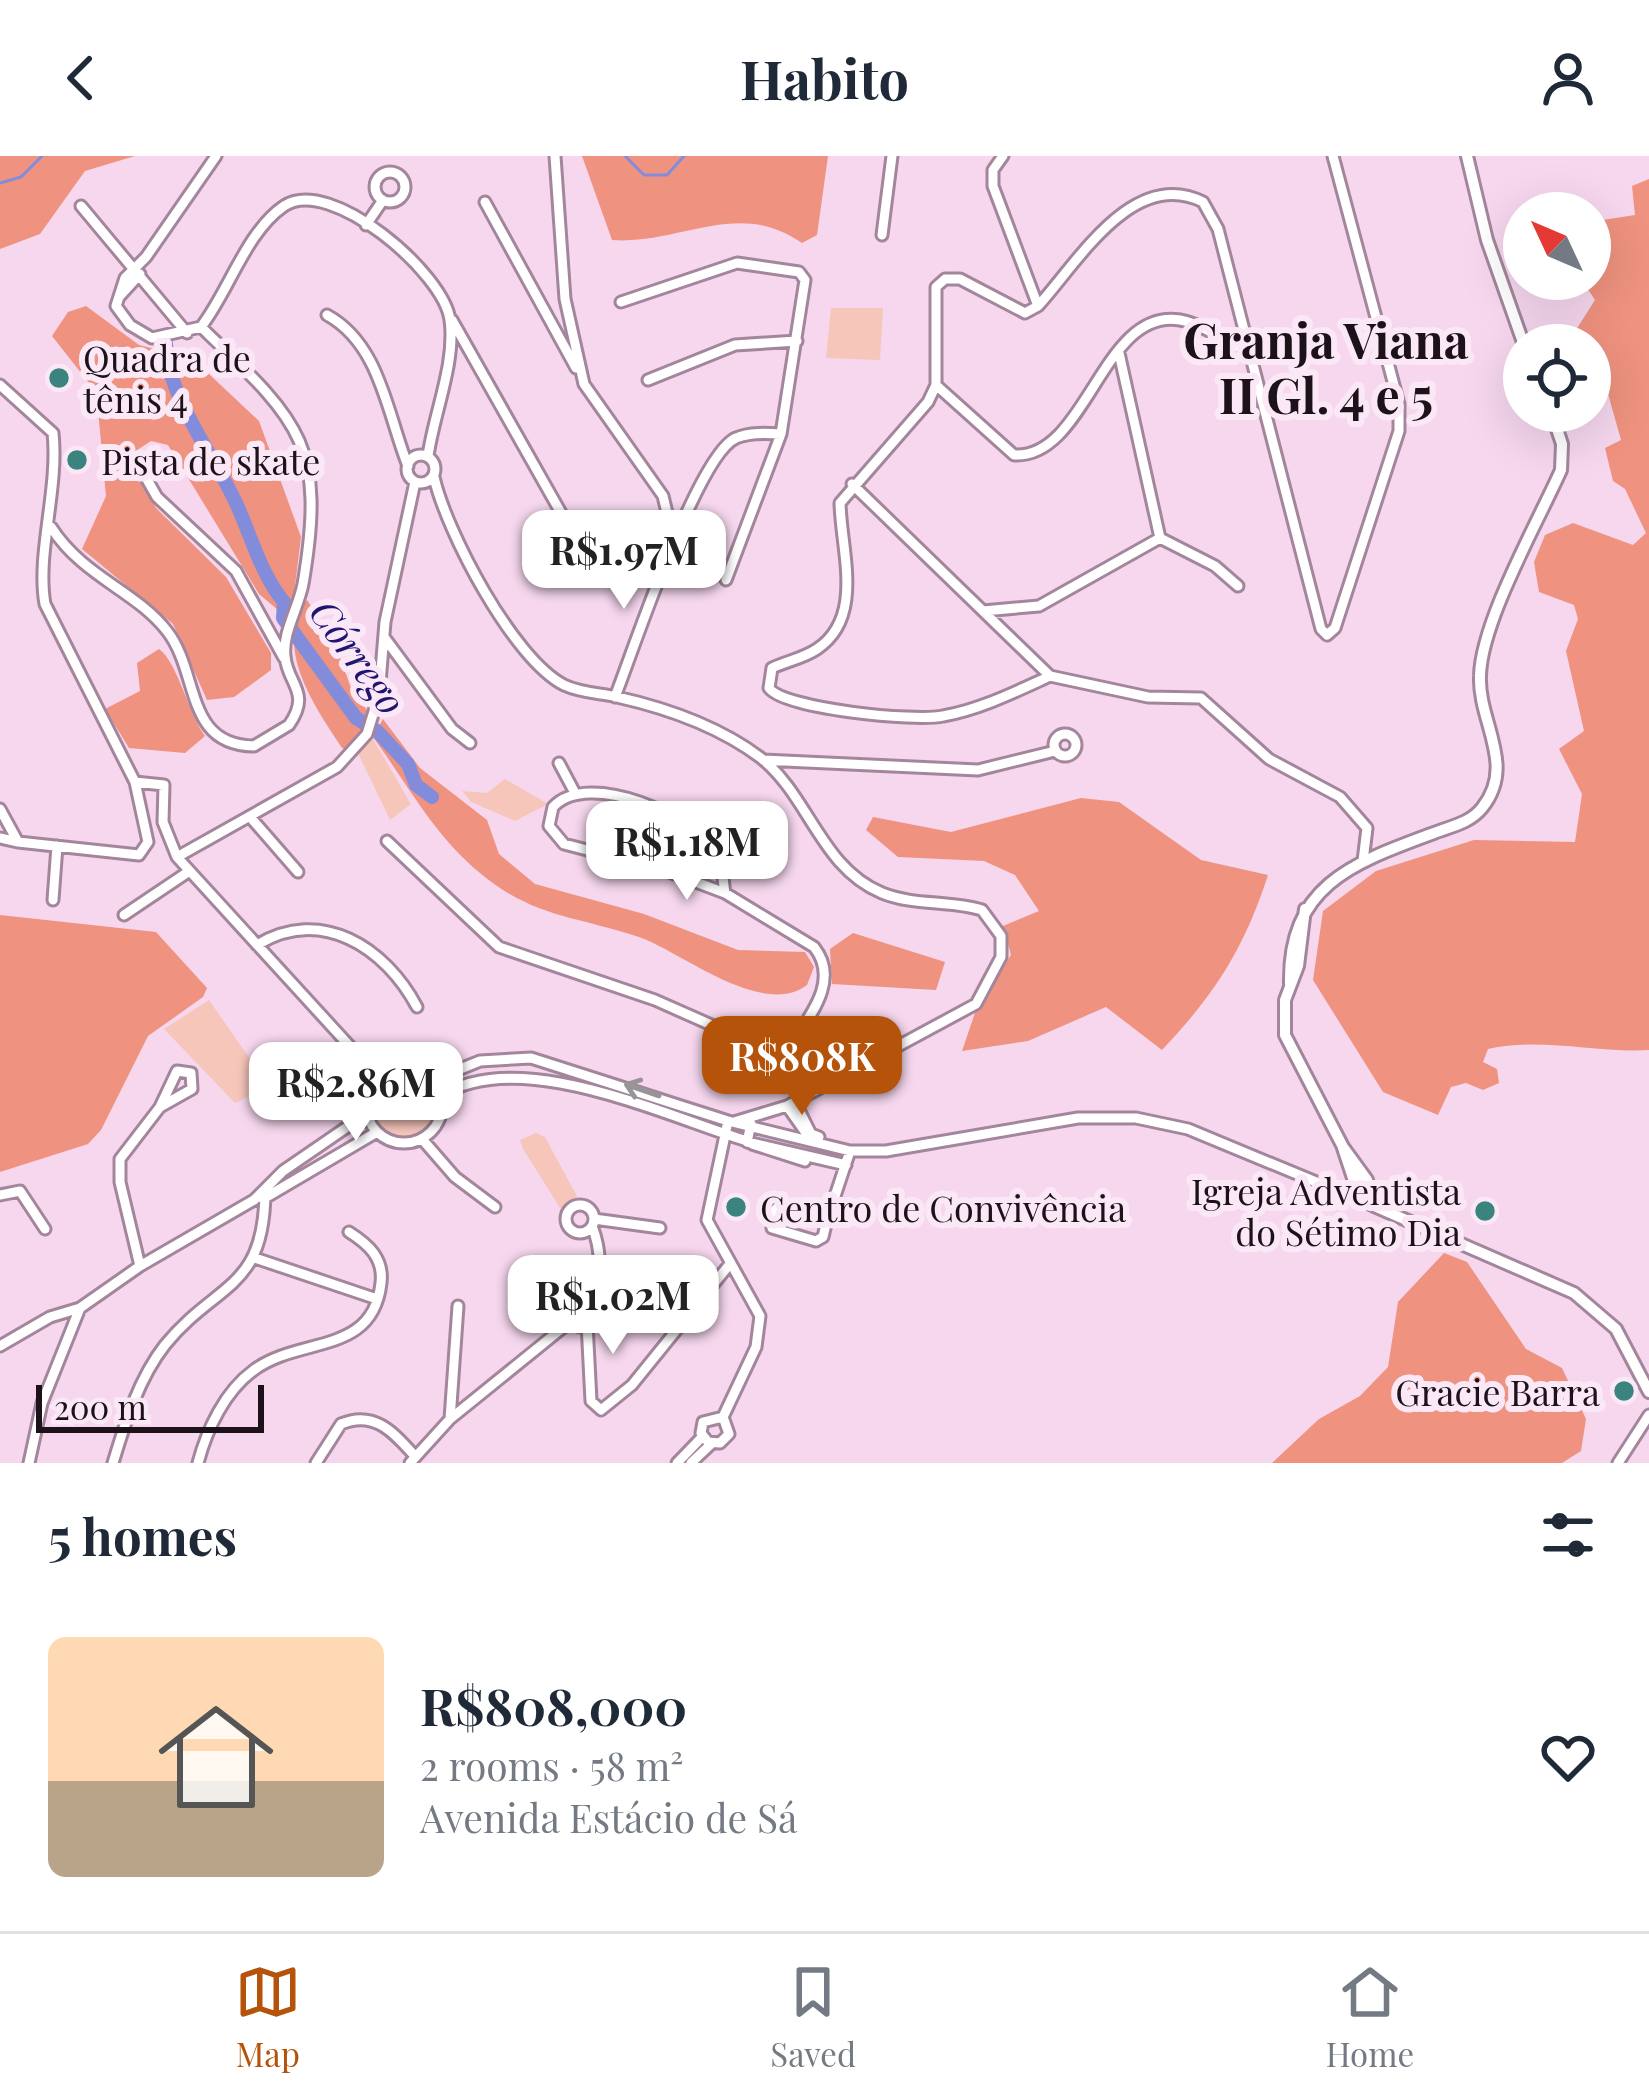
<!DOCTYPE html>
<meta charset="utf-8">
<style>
body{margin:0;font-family:"Playfair Display",serif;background:#f6f6f7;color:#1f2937;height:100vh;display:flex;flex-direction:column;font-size:45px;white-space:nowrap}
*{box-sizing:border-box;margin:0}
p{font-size:39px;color:#747a83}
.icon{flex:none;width:66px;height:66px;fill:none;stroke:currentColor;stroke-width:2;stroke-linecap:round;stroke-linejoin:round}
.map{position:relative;height:1307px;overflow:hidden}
.panel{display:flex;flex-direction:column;background:#fff;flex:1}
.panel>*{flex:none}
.needle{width:78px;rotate:314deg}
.buttons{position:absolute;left:1503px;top:36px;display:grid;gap:24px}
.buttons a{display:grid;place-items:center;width:108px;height:108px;border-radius:50%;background:#fff;box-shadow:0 12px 48px #0002;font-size:60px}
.scale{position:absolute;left:36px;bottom:30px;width:228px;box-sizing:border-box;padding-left:12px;border:6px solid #1d121a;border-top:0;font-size:33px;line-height:42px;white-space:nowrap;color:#1d121a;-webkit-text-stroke:9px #fbe8f6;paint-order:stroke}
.price{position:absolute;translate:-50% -102px;padding:0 27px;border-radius:24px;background:#fff;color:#222;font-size:39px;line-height:78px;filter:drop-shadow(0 3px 6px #0008)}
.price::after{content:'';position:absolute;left:50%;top:72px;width:36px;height:27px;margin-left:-18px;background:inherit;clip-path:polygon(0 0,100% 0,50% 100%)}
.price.on{background:#b45309;color:#fff}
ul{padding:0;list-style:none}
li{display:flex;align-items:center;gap:36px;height:300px;padding:0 48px}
li span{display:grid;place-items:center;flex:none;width:336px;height:240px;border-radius:18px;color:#555}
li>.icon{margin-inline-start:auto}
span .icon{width:144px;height:144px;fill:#fffc;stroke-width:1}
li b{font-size:51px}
h2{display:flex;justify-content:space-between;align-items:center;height:144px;padding:0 48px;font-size:51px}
header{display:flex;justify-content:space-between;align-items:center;height:156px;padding:0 48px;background:#fff;font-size:54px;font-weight:700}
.tabs{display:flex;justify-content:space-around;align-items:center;height:168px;border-top:3px solid #e0e1e3;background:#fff;font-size:33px;color:#747a83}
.tabs a{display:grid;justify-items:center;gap:6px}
.tabs .on{color:#b45309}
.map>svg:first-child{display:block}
</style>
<header><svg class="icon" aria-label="back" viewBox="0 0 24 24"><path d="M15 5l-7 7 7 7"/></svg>Habito<svg class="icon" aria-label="person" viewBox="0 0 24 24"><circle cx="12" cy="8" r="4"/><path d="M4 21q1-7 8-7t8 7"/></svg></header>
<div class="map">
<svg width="1649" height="1307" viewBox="0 0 1649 1307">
<rect width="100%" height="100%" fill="#f6d7ee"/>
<!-- green -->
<path fill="#f7c6bb" d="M831,152H883L880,204L826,202Z
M370,578L411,648L390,664L358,597Z
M505,623L548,648L515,665L471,646L462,635L487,637Z
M209,844L264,923V933L235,947L164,873Z
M366 949a38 38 0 1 1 76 0a38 38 0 1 1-76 0Z
M536,977L545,981L579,1044L562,1055L523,993L520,984Z"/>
<!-- forest -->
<path fill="#ef927f" d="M0,0H135L85,15L40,78L0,93Z
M582,0H828L817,79L802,87C738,42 680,89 612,84Z
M1649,23V894C1593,897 1544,881 1488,893L1483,906L1497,913L1499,927L1483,934L1466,927L1451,931L1438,959L1383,936L1313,824L1323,755L1376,715L1474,684L1575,686L1582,638L1559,593L1584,575L1566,495L1578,463L1574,449L1539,436L1534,406L1545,379L1573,367L1633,389L1646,377L1625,333L1613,325L1605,292L1621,284L1594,188L1574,177L1595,144L1581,123H1590V66L1635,59L1632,30Z
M86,150L139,189L193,203L259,265L301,381L293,446L278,454L259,438L168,289L151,285L128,300L156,352L226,421L271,497V514L234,541L207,544L173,468L82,393L106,340L98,254L89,227L52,180L68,156Z
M307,444L333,481L351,532L371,560L350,595L342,592C316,552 272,492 307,444Z
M159,493C178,507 188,557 205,580L185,597L129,592L105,553L140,535L137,507Z
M383,563L420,612L487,664L499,698L535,728L644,758L738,794L805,796L814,811L807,829C762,863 680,795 639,781C577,760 534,762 480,717C433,678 408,629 373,581Z
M1081,642L1119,646L1201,704L1268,719C1244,793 1215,838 1162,894L1106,851L1028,885L962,895L978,848L1011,799L1003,770L1039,755L1015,719L984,705L898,701L866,674L873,661L951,676Z
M0,759L156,776L207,832L203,841L148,880L101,974L88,988L0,1016Z
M853,777L945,806L936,834L832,828L830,793Z
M1444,1097L1467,1106L1526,1193L1562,1212L1586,1263L1581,1295L1562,1307H1272L1319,1263L1360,1240L1388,1211L1398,1146Z"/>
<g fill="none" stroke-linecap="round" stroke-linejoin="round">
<!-- stream -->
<path stroke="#838cda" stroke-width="3" d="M625,0L644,19H667L684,0
M0,27L21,21L42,0"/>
<!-- river -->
<path stroke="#838cda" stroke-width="14" d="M166,188C168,243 213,297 236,347C251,379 261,419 284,446L283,462L356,562L377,575L408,608L416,629L432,641"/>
<!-- minor casing -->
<g stroke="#a3869c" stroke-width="15">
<path id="minor" d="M216,0L146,101L125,122L116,150L130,169L152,182L201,171C229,135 246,76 284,50C330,19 444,117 450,164C456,207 434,257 428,300
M555,0L565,143L584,228L663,340L674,386
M1003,0L993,14V30L1038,150
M375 31a15 15 0 1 1 30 0a15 15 0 1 1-30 0Z
M485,46L576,212
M81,50L187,177
M366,69L383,44
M882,79L892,0
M119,141L140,118
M621,146L737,107L799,116L805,124L781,278L726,424
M327,159C380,188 387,257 408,310
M452,164L582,394
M648,224L735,189L797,185
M0,229L53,277C59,333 36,398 45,448L135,626L164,629L163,666L177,701
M936,229L1014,299C1087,303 1102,151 1180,164C1203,168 1226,186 1248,196
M407 313a14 14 0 1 1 28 0a14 14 0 1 1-28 0Z
M145,320L157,341L236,415L284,502
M434,321C446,375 513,503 564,529C581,537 599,537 617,541C666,552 720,571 761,602C809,640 821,712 882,737C914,750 950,744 982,754L1001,780V801L976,848L787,950L734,966
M852,328L1050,520L1148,541L1201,542L1269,603L1340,641L1367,672L1363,705
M51,371C83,421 136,435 167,475C200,517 184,589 254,590L289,569C312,536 287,528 285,500C282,478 299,450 303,428C327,287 299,265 201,171
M1160,382L1215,410L1238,430
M983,455L1039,450L1160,382L1119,197
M384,481L452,573L470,587
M1050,520C1015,536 981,553 943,560C916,566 784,553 769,532L772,512C787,505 804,502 817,493C865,461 841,395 840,347L928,246L936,229V131L945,123H960L1025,157L1038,150C1078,106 1133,11 1203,46L1218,73L1321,473L1327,479L1335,472L1399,275V248L1333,0
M615,541C633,495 698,298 736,282C749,276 767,277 781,278
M1054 589a11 11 0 1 1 22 0a11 11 0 1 1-22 0Z
M763,604L978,614L1055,595
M559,607L575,637
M0,653L18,686L139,699L148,686L135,626
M251,662L298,716
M0,682L18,686
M387,685L499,791L655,844L734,879L795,883L839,919
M725,737C723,726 723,710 718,700C696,660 588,613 553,651L549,670L564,688L664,714L725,737L814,791C839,822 813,856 795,883
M53,744L57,690
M124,759L188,716
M257,789C321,750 385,791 417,851
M366 949a38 38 0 1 1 76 0a38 38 0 1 1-76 0Z
M377,920L177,701L337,611L367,578L379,539L385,466L415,326
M433,924L480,905L531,902L728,965L850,995H886L1078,962H1136L1188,973L1374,1050
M441,940C519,890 663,959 744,984
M795,946L811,978L819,981
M787,950L806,977
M751,968L747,986L846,1009
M422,983L455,1021L495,1051
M752,988L805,1005
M0,1039L20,1035L45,1073
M263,1043L377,976
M566 1063a14 14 0 1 1 28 0a14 14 0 1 1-28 0Z
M779,1050L827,1064L823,1081L816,1085L772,1072L771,1058Z
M594,1063L660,1072
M827,1064L850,995
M255,1102L377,1143
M140,1110L120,1026V1003L160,951L177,915L191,917L192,933L160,951
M580,1157C600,1128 605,1104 592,1070
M575 1164a7 7 0 1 1 14 0a7 7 0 1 1-14 0Z
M587,1167L591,1245L601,1254L632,1229L729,1109
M0,1190L50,1161L80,1152L140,1110L254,1044L283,1015L366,958
M723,1261L703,1266L701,1277L708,1286L720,1287L729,1278L723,1261L756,1191L760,1160L707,1064L728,965
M450,1263L458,1150
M29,1307L42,1247L80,1152
M113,1307C125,1267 139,1222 165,1189C216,1126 265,1135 265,1034
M198,1307C207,1273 225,1235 254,1214C300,1180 373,1200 381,1127C384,1102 368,1088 349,1076
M316,1307L341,1268C374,1254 393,1276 414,1299
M410,1307L450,1263L576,1161
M677,1307L703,1280
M691,1307L711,1288
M1618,1307L1649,1259"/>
</g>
<!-- tertiary casing -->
<g stroke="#a3869c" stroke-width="16">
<path id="tertiary" d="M1467,0L1487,84L1524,189
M1305,753L1298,810L1285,844V879L1343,991L1367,1024L1374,1050L1574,1137L1616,1173L1649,1236
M1290,828C1288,729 1353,707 1434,677C1452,670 1470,667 1482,652C1517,609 1478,566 1480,520C1481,466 1538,366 1561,314L1562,288L1551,255
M1343,992L1353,1022L1367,1034"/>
</g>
<!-- minor -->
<use href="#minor" stroke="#fff" stroke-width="9"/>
<!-- tertiary -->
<use href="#tertiary" stroke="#fff" stroke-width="10"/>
</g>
<!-- one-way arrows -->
<defs><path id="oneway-shaft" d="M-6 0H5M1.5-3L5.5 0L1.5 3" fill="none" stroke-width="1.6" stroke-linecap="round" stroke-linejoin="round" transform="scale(3)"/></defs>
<use stroke="#999498" href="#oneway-shaft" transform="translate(642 934) rotate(-161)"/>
<!-- markers -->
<g fill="#3b837f" stroke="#fbe8f6" stroke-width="4.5">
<circle cx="59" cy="222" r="12"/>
<circle cx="77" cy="304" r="12"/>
<circle cx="736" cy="1051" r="12"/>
<circle cx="1485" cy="1055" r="12"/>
<circle cx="1624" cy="1235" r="12"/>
</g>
<g text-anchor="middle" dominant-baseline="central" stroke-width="12" stroke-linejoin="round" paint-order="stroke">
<!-- poi labels -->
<g font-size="36" fill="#1d121a" stroke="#fbe8f6" text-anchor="start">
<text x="83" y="201">Quadra de<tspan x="83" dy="41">tênis 4</tspan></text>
<text x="101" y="304">Pista de skate</text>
<text x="1461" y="1034" text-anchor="end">Igreja Adventista<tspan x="1461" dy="41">do Sétimo Dia</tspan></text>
<text x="760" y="1051">Centro de Convivência</text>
<text x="1600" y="1235" text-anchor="end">Gracie Barra</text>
</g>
<!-- water labels -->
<g font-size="39" font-style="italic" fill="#201570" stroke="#fbe8f6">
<text transform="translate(359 500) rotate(54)">Córrego</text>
</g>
<!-- district labels -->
<g font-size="48" font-weight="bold" fill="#1d121a" stroke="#fbe8f6">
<text x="1326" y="183">Granja Viana<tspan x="1326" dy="55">II Gl. 4 e 5</tspan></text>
</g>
</g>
</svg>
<div class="buttons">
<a><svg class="needle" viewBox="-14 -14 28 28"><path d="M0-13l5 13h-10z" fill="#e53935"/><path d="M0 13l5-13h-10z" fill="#747a83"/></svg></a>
<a><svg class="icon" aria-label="locate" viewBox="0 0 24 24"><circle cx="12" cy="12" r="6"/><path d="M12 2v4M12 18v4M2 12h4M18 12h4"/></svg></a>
</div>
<div class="scale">200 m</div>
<b class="price" style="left:624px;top:456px">R$1.97M</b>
<b class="price" style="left:687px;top:747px">R$1.18M</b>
<b class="price on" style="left:802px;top:962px">R$808K</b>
<b class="price" style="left:356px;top:988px">R$2.86M</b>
<b class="price" style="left:613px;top:1201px">R$1.02M</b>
</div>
<section class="panel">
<h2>5 homes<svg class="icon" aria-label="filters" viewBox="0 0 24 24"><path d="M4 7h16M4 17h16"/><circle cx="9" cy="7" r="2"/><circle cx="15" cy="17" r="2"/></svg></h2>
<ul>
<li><span style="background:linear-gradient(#ffd9b3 60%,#b9a48a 0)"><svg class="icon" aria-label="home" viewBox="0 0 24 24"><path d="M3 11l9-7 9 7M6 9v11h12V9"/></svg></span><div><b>R$808,000</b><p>2 rooms · 58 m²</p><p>Avenida Estácio de Sá</p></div><svg class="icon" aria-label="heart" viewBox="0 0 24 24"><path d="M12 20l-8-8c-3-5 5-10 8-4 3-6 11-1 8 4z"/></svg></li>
</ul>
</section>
<nav class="tabs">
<a class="on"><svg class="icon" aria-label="map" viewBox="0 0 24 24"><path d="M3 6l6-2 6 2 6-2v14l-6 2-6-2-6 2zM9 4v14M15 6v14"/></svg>Map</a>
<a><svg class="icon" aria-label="saved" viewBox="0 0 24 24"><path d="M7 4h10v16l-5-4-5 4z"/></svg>Saved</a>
<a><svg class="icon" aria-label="home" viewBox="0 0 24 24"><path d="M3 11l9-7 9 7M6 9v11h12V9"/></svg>Home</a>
</nav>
